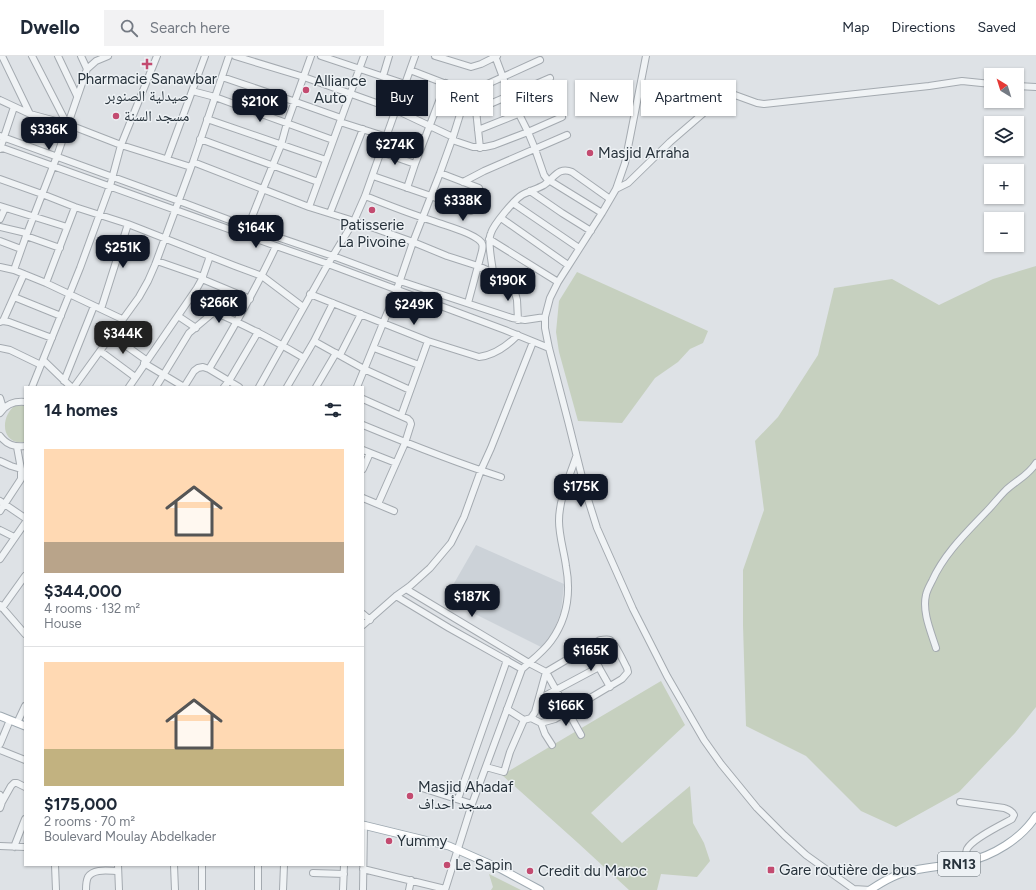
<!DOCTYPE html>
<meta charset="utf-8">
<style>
body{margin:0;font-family:Figtree,"Noto Naskh Arabic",sans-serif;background:#f2f2f3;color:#1f2937;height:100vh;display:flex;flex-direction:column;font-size:15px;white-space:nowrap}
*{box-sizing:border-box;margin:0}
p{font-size:13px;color:#747a83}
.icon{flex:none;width:22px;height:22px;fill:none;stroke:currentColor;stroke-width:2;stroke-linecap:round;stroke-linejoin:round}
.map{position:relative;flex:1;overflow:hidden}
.panel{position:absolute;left:24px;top:330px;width:340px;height:480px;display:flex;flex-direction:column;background:#fff;border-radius:0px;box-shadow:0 1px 3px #0004}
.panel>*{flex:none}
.guide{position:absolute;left:376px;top:24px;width:380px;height:36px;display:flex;gap:8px}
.needle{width:26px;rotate:322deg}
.controls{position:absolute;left:984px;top:12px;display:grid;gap:8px}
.controls a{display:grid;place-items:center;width:40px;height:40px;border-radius:0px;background:#fff;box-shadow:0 1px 3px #0004;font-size:20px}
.price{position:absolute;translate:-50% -34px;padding:0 9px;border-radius:8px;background:#111827;color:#fff;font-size:13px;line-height:26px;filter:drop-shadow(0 1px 2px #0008)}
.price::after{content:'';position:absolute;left:50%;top:24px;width:12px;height:9px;margin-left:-6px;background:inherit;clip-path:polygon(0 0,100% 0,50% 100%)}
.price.current{background:#222;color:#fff}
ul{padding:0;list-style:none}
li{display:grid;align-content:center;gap:8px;height:212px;padding:0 20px}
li+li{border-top:1px solid #e0e1e3}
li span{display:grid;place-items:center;height:124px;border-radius:0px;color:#555}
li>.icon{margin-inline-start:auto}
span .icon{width:72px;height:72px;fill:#fffc;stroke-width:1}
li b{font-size:17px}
h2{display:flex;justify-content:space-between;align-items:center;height:48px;padding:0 20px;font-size:17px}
.pill{padding:0 14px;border-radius:0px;background:#fff;box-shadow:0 1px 3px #0004;font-size:14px;line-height:36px}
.pill.current{background:#111827;color:#fff}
header{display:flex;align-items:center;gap:24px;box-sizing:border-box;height:56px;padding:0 20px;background:#fff;border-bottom:1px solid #e0e1e3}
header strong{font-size:19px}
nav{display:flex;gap:22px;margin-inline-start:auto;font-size:14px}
.search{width:280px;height:36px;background:#f2f2f3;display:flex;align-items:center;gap:10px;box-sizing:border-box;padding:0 14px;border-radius:0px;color:#747a83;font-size:15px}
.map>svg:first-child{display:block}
</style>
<header>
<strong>Dwello</strong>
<div class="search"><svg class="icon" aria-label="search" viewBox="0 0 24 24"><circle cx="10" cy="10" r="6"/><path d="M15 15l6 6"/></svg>Search here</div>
<nav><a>Map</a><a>Directions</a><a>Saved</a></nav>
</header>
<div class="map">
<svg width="1036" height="834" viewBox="0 0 1036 834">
<rect width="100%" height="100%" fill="#dee2e6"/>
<!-- built -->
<path fill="#ccd2d8" d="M476,489L564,528L561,556L552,579L541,591L445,543Z"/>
<!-- green -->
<path fill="#c6d0bf" d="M1036,210V651L1015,677L959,736L896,771L861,755L806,700L746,670L743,569V514L764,454L755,385L778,361L818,299L834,232L892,223L939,249L993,223Z
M577,216L708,275L703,287L690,293L678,306L655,322L622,367L578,365L559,296L556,276L559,245Z
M16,349H25V386C0,390 0,359 16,349Z
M661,625L685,669L591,757L622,787L690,730L693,767L704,787L710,805L697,821L661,818L657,834H629L578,787L502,719Z
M489,818L521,834H491L493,831Z"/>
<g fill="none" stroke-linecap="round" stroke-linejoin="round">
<!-- minor casing -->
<g stroke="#a4aab0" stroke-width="8">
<path id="minor" d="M2,0L30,58
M32,0L67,68
M58,0L77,40
M81,0L87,13
M235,0L304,21L396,54L453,81
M321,0L405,28
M435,0L471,11L481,8L497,0
M495,0L510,40L528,76L535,93L544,119L547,123L602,157
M646,0L625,107L616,133L602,157L558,226L550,242L545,261V272L549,292L568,365L586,437L597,472L633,553L667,620L704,684L721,708L757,752L784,779L806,799L855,834
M383,20L389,0
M222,21L296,46L341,62
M1017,30L1036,31
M192,35L215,41L333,84
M467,36H470L540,4
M470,36L476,54
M0,44L30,58L67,68L121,89L191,111
M207,63L326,104
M340,66L387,81
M478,74L518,58L556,40
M0,80L179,145L248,171L333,200L400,225L512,262L525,264L545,261
M200,83L318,126
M452,84L473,91H485L494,89L528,76L562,61
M0,91L276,190L328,208L505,274L549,292
M480,92L476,54L550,22
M0,93L14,51
M381,96L415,108
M167,103L205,0
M193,106L309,151L354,165L413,186L447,200L478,210L505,222L511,226L514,233L517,244L518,264
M373,120L431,140L466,154L471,155C479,151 484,140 479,132L440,117
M0,123L42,138L75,151L128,168L235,210L262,220L303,251
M463,126L484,115L567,79
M407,132L415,108L446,27
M616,133L628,127L670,86L714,48L723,42L730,39H735L757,47L764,48L929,30L962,25L991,28
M530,135L562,157L591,175
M365,140C388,149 410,158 433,165C446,170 468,175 479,184C483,187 483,190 482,195L468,247
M513,147L579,192
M0,150L67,171
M309,151L364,0
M330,157L363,73
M501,162L568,209
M0,163L5,152
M0,171L26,177
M248,171L263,133L281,89L287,67L311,0
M26,180L60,192
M489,183L558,226
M0,185L21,193
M157,205L203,221
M0,211L14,214L46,227L122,263
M14,214L26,180L57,100L87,13L96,5L108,0
M493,216C492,206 487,185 491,177C494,168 514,144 522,139C529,135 537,133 544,129C554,122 559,110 572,116L610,143
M202,223L250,243
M46,227L75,151
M310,238L428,285L479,301C495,299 507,290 518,279
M14,241L61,260
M101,253L128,168
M178,260L196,272
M3,265L24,218
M0,266L3,265L9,266L52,282
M111,279L146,304
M314,285L364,313L410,334
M0,292L10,294L41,309
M374,292L419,309
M100,295L135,321
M340,299L361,258
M43,304L71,331
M144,307L184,331L194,315L198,312L203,311L209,313L239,331
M209,313C233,273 256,233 276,190
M64,325L94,250
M32,331L80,212L110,130L121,89L157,0
M74,331L139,241L148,225L155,209L193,106L229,0
M129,331L197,232L202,223L210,200
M156,331L189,277L214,256C246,269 275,285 304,302
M224,331L229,325L258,276
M259,331L328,208L354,165L365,140L415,0
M287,331L314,285L333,247
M316,331L336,297
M357,331L397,233L413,186L440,117L453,81L467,36L410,14
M0,342L3,352
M363,343L408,363L410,365L411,368L405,387L378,448
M0,357C6,348 14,345 25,346
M401,360L428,285
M363,369C409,388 454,406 501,421
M0,380C7,389 14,391 25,390
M363,394L396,407
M0,405L11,410L21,413
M363,413L370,397
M363,442L394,455
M0,445L25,462
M0,455L21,423V413L17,391
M0,474L14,481
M0,503L25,467
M406,533L529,607L546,616L600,584C603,584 607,583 610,584C616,588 623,605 627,612L628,616L622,623L555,663L541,667L531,662
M396,540L449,572L522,613
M0,549L25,578
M2,552L25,520
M363,558L370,564
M363,569L396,540L410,530L430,512L451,487L464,461L481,414L491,392L533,286
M588,592L610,631
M936,592C931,576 922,556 926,539C927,534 930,529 932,525C944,498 966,477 986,456C993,449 998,442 1005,435C1015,425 1028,420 1036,407
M546,616L581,679
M539,643L599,611
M507,653L524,664
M17,667L25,650
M541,667L545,678L552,689
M0,688L10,664
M0,694L25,704
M486,711L504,716L510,696L524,664L531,662L535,656L546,616
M422,732L472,748
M0,739C3,744 2,747 0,752
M458,743L476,692L507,604
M2,746L11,730L14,727H17L25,731
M960,746L1004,752C1009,754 1012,755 1014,759L1012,763C1001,769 972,783 967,793C965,798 967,802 968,806
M0,790L25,791
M14,791L25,763
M55,809L56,834
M118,809L119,834
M174,809L175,834
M363,813L445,833
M313,817L344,818
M854,833L870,834
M86,834C86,830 86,825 88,821C94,812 109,815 118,815
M202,834V809
M258,834V809
M283,834L284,809
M343,834L344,809
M363,834L364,769
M409,834L411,824
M445,834L472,748L522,613C532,604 543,596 551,585C567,563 571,537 566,510C564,495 559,480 559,465C559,443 569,422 576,401"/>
</g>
<!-- major casing -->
<g stroke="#9ea9b1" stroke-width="9">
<path id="major" d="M0,660L25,670
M363,769L449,790L501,813L540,834
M870,834C879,828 887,823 897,819C917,811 944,811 966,806C993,800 1021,783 1036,760"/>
</g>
<!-- minor -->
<use href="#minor" stroke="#f0f3f5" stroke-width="6"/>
<!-- major -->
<use href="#major" stroke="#fff" stroke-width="7"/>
</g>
<!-- markers -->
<g fill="#c34b70" stroke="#edf1f4" stroke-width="1.5">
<path d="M145 2h4v4h4v4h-4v4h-4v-4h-4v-4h4z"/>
<circle cx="306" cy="34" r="4"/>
<circle cx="116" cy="60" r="4"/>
<circle cx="590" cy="97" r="4"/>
<circle cx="372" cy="154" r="4"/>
<circle cx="410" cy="740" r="4"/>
<circle cx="389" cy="785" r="4"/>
<circle cx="447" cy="809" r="4"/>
<rect x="767" y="810" width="8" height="8" rx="2"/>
<circle cx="530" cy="815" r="4"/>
</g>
<g text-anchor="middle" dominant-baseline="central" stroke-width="3" stroke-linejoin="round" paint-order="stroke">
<!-- shield labels -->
<rect fill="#edf1f4" stroke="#636c73" stroke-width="1" x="938" y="796" width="42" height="24" rx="3"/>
<g font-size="14" font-weight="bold" fill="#28333c">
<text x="959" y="808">RN13</text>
</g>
<!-- poi labels -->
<g font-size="15" fill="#28333c" stroke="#edf1f4" text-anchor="start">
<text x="147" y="23" text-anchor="middle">Pharmacie Sanawbar<tspan x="147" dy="17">صيدلية الصنوبر</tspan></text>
<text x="314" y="25">Alliance<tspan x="314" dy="17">Auto</tspan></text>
<text x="124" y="60">مسجد السنة</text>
<text x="598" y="97">Masjid Arraha</text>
<text x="372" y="169" text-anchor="middle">Patisserie<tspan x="372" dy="17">La Pivoine</tspan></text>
<text x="418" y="731">Masjid Ahadaf<tspan x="418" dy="17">مسجد أحداف</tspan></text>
<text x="397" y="785">Yummy</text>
<text x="455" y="809">Le Sapin</text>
<text x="779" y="814">Gare routière de bus</text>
<text x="538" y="815">Credit du Maroc</text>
</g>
</g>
</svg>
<div class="controls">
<a><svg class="needle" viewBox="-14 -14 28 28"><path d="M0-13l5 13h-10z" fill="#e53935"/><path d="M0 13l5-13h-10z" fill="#747a83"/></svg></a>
<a><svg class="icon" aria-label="layers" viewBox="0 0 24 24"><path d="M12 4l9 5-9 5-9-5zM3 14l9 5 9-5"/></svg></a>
<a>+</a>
<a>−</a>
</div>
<b class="price" style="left:260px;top:67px">$210K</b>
<b class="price" style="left:49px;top:95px">$336K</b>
<b class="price" style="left:395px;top:110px">$274K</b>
<b class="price" style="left:463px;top:166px">$338K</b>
<b class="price" style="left:256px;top:193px">$164K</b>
<b class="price" style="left:123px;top:213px">$251K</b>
<b class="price" style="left:508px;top:246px">$190K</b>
<b class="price" style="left:219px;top:268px">$266K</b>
<b class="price" style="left:414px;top:270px">$249K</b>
<b class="price current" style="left:123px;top:299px">$344K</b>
<b class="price" style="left:581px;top:452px">$175K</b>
<b class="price" style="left:472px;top:562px">$187K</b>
<b class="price" style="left:591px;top:616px">$165K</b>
<b class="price" style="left:566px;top:671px">$166K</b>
<div class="guide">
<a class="pill current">Buy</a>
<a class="pill">Rent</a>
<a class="pill">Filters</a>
<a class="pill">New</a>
<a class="pill">Apartment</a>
</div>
<section class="panel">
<h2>14 homes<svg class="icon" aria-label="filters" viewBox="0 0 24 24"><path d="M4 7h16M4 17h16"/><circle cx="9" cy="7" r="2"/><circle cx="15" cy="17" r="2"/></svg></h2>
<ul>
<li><span style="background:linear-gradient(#ffd9b3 75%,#b9a48a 0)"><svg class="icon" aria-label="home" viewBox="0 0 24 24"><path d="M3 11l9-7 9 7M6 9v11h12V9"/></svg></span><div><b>$344,000</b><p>4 rooms · 132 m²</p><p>House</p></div></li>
<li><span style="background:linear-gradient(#ffd9b3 70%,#c2b280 0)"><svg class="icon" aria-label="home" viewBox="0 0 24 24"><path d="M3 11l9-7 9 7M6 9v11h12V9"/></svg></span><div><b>$175,000</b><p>2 rooms · 70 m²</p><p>Boulevard Moulay Abdelkader</p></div></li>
</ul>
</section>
</div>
